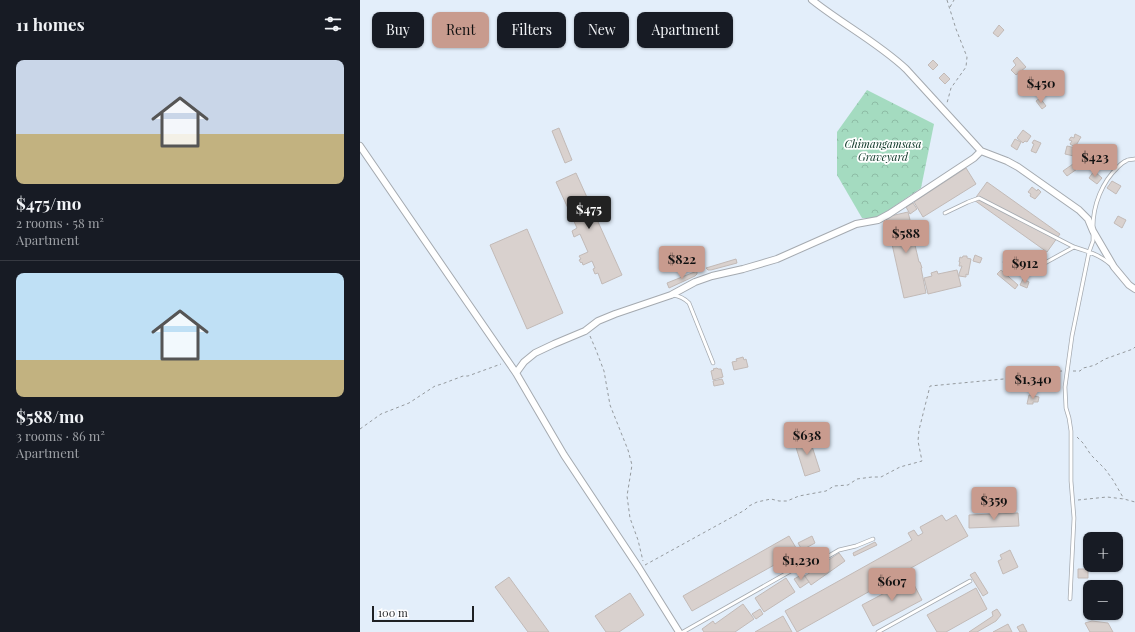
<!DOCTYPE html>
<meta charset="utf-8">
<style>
body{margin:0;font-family:"Playfair Display",serif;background:#20242c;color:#f1f3f6;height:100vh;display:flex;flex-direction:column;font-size:15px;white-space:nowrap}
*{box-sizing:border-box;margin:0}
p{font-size:13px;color:#9ea1a6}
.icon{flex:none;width:22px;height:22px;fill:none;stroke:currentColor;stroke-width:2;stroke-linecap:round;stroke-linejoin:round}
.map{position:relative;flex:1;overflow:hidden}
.side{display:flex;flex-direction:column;background:#171b24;width:360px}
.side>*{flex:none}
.guide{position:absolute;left:12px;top:12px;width:380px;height:36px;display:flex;gap:8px}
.tools{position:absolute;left:723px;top:532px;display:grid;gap:8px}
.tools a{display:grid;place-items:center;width:40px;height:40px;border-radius:8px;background:#171b24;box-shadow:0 1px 3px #0004;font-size:20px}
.scale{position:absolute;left:12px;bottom:10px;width:102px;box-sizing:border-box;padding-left:4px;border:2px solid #1e2023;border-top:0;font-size:11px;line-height:14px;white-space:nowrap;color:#1e2023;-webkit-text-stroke:3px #fff;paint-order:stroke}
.price{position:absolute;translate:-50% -34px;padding:0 9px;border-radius:4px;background:#c89b8e;color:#111;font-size:13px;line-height:26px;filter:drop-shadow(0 1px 2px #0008)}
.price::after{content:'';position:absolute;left:50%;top:24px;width:12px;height:9px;margin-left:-6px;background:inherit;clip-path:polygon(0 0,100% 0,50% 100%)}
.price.current{background:#222;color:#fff}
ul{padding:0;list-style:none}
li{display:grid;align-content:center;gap:8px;height:212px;padding:0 16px}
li+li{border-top:1px solid #363941}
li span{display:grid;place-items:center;height:124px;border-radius:8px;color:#555}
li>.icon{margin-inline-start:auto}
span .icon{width:72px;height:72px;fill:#fffc;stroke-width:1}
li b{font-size:17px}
h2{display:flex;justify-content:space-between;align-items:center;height:48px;padding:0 16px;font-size:17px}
.chip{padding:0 14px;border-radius:8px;background:#171b24;box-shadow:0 1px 3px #0004;font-size:14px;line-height:36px}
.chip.current{background:#c89b8e;color:#111}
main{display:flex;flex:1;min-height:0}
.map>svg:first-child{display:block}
</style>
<main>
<section class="side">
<h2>11 homes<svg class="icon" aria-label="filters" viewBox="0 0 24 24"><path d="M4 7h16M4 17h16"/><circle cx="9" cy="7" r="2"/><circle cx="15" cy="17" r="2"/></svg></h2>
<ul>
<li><span style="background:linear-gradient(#c9d6e8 60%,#c2b280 0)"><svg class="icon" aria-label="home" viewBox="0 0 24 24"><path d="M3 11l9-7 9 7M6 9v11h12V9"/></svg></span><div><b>$475/mo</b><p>2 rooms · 58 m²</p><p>Apartment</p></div></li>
<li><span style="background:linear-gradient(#bfe0f5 70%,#c2b280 0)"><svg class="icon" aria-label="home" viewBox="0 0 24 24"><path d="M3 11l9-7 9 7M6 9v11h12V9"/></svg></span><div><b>$588/mo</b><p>3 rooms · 86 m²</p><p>Apartment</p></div></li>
</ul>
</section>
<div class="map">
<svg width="775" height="632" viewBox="0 0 775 632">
<defs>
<pattern id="forest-crowns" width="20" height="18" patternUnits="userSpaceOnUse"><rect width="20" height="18" fill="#a4dbc0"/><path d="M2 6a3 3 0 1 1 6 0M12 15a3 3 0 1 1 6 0" fill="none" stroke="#8dbca5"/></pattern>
</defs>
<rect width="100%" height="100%" fill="#f3f9ff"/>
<!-- built -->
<path fill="#e3eefa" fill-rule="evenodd" d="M0,0H775V632H0ZM730,539H756V565H730ZM730,587H756V613H730Z"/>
<!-- forest -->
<path fill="url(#forest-crowns)" d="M507,90L574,124L561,188L517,218H502L477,175V132Z"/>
<!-- building -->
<path fill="#d9d1ce" stroke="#c2bab7" d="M639,25L644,30L638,37L633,33Z
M657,57L666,67L656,75L651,70L656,65L653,61Z
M573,60L578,65L573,70L568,65Z
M584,73L590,79L585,84L579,78Z
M680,98L686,106L682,109L676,101Z
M199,128L212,160L205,163L192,131Z
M663,130L671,136L667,142L665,141L663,143L657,138Z
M715,134L721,137L715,147L710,144L712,141L709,140L711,137L714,138Z
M655,139L661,142L657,150L651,146Z
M674,140L681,143L676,153L671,151L674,144L672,143Z
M707,146L720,149L718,157L705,154Z
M713,164L717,169L707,176L703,171Z
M606,168L616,184L563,217L554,202Z
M734,171L742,178L737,184L729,178Z
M216,173L262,275L242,284L238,273L235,274L233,269L235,268L232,261L223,265L222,262L221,263L219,260L221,259L219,256L228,252L220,234L214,237L212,231L217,228L196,182Z
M752,181L761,186L756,194L747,188Z
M627,182L700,234L687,252L614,200Z
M672,187L677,191L678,189L681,192L675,199L670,196L671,194L668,192Z
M553,203L557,209L550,214L546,207Z
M548,212L551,224L555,223L559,240L554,241L559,262H560L562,268H561L566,293L544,298L526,217Z
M758,216L766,220L762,228L754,223Z
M167,229L203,313L167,329L130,245Z
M615,255L622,258L620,263L613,261Z
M603,256H607V258L611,259L608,275L606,274V277L599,276V274L602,266H599L600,262H599L600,257L602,258Z
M376,259L377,263L351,270H348L346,268Z
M597,270L601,286L568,294L564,278L572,276L571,273L577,271L578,274Z
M641,270L658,285L655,289L637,274Z
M337,271V274L335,276L309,288L307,283Z
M663,279L669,282L667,288L660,285Z
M383,357L384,360L386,359L388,367L374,370L372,362L377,361L376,359Z
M357,368L358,369H361L363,377L353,380L351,371L354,370L353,369Z
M362,379L364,384L354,386L353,381Z
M669,395L679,397L678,402H673V404H667Z
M449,437L460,471L445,476L434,441Z
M658,513L659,526L609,528V515Z
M582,515L586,521L596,515L608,536L437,632L425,611L552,540L548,533L554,530L558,536L563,533L560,527Z
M429,536L442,558L420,571L416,564L332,611L323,596Z
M452,536L455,543L442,550L438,543Z
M515,542L517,545L494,556L493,553Z
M650,550L658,567L643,574L638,561L642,559L640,555Z
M479,553L485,561L451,585L445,576Z
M718,569H728V578H718Z
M615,572L628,593L623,596L610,575Z
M443,574L449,582L440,588L434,579Z
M149,577L189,632H168L135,587Z
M426,578L435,592L404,612L395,598Z
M551,579L562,600L513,626L502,605Z
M616,588L627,609L586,632H577L567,615Z
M270,593L284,615L259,632H246L235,616Z
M383,604L394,619L375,632H344L342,629L353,621L355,624Z
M400,609L403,614L396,619L392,614Z
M637,609L641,615L636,621L617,632H609L633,616L632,612Z
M423,616L432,632H395Z
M732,621L748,623L753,632H730L725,623Z
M648,624L652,632H633Z
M663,624L667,632H660L657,627Z"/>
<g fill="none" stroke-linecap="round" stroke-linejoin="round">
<!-- lane casing -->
<g stroke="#a5aab0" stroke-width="4.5">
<path id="lane" d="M585,213L608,202L619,198L714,247C727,251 740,255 750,264
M733,227C733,205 742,182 758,167C760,165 763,162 766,161C768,159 772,160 775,159
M645,262L662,269H674L714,247
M313,295C320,296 324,298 329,303L353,363
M710,599L714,518L711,481V431L709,418L706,408L705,387L712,336L729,252L733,241V234
M323,632L443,564L452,561L460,560L467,557L479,550L496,546L513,539
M518,632L610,581"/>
</g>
<!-- street casing -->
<g stroke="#a5aab0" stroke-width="8">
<path id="street" d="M452,0C482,24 517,42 546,69L621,151L647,161L658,167L719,210L728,219L733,231L754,267L769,285L775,289
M0,146L94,283L156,373L204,455L279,568L319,632
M156,373L164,362L175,353L194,344L225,331L238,321L255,314L311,295L335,282L352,276L383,269L417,259L496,224L518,220L529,214L614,158L621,151"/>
</g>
<!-- path -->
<path stroke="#959a9e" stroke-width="1" stroke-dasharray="3 3" stroke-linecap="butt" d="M587,0L596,29L607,57L606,67L591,88L587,103
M590,7L594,0
M230,336L236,350L244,371L250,405L268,450L272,465L267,496L270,518L278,540L283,561
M713,371H720L723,368L728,367L735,365L745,359L773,349L775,347
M0,429L21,414L49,403L75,386L82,384L103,376H108L141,364
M717,437L723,443L731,455L745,469L753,480L764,499
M718,500L747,497L764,499L775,502
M285,565L385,510L389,506L397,502L411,499L419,501H427L439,496L466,491L474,486L488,485L497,479L512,477H521L540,467L562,461L558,441L559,430L570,386L654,378L664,373L702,371"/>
<!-- lane -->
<use href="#lane" stroke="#fff" stroke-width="3"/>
<!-- street -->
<use href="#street" stroke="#fff" stroke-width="6"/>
</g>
<g text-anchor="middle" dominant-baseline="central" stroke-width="3.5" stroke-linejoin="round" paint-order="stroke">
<!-- park labels -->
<g font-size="11" font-style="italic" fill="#073222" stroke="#fff">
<text x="523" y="143">Chimangamsasa<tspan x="523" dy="13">Graveyard</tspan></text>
</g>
</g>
</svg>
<div class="tools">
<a>+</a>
<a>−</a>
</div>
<div class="scale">100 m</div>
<b class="price" style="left:681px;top:104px">$450</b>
<b class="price" style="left:735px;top:178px">$423</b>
<b class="price current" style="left:229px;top:230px">$475</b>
<b class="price" style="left:546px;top:254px">$588</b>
<b class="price" style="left:322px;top:280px">$822</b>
<b class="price" style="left:665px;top:284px">$912</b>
<b class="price" style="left:673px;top:400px">$1,340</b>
<b class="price" style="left:447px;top:456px">$638</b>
<b class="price" style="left:634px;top:521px">$359</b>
<b class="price" style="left:441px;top:581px">$1,230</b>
<b class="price" style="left:532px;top:602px">$607</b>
<div class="guide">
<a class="chip">Buy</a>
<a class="chip current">Rent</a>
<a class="chip">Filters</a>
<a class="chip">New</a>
<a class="chip">Apartment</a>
</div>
</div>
</main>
